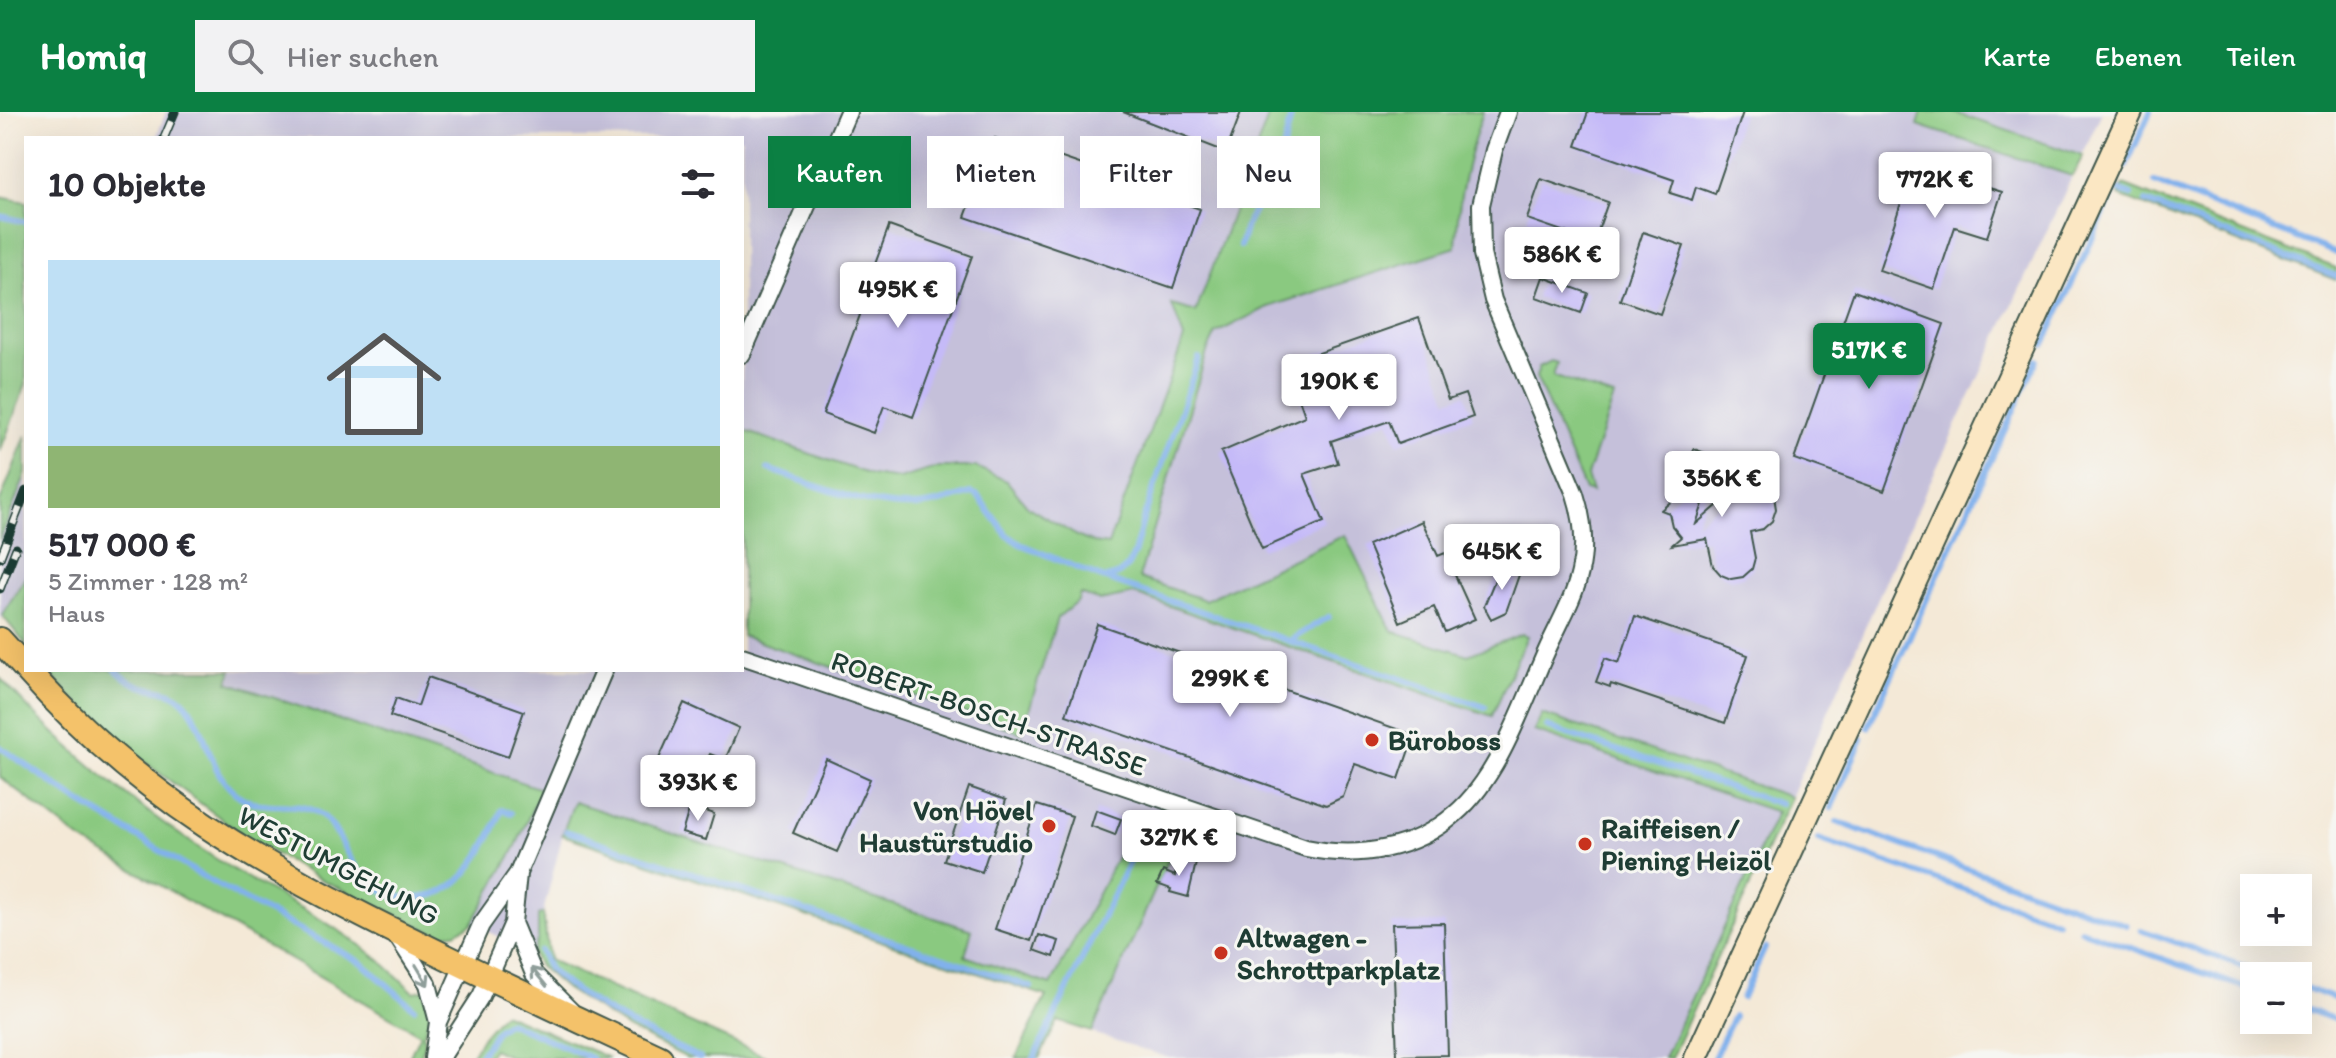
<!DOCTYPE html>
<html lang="de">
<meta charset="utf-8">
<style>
body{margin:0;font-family:Itim,sans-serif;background:#f2f2f3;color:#2b2b33;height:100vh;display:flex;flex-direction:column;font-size:30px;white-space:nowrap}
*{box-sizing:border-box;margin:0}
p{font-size:26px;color:#7c7c81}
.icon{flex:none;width:44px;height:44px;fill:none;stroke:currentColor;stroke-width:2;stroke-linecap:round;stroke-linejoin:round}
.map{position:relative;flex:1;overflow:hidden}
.drawer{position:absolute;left:24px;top:24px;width:720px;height:536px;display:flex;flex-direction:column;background:#fff;border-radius:0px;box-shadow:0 8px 32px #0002}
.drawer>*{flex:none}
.guide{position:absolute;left:768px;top:24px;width:760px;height:72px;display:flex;gap:16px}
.fabs{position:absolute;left:2240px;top:762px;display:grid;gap:16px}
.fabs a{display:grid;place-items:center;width:72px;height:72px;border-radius:0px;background:#fff;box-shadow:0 8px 32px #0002;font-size:40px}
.price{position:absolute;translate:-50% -68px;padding:0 18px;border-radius:8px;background:#fff;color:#222;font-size:26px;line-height:52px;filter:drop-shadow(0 2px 4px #0008)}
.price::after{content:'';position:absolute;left:50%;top:48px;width:24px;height:18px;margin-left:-12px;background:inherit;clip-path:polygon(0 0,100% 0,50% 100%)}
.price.current{background:#0b8043;color:#fff}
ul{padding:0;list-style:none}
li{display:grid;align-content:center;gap:16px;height:424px;padding:0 24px}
li span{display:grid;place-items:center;height:248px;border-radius:0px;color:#555}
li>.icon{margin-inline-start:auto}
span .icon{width:144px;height:144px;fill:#fffc;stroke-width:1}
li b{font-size:34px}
h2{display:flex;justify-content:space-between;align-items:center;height:96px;padding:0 24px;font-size:34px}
.pill{padding:0 28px;border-radius:0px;background:#fff;box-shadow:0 8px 32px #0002;font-size:28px;line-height:72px}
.pill.current{background:#0b8043;color:#fff}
header{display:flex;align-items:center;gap:48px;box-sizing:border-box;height:112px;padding:0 40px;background:#0b8043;color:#fff}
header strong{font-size:38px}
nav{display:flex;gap:44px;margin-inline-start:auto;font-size:28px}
.search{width:560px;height:72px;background:#f2f2f3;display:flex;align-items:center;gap:20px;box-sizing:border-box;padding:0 28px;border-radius:0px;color:#7c7c81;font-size:30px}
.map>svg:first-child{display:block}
</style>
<header>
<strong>Homiq</strong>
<div class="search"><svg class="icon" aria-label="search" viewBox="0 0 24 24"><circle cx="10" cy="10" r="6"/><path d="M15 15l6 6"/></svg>Hier suchen</div>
<nav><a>Karte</a><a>Ebenen</a><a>Teilen</a></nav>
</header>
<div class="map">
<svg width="2336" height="946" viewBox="0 0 2336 946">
<rect width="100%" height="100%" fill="#f6f6f2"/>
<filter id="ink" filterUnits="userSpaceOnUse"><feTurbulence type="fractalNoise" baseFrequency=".0125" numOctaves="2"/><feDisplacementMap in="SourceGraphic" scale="16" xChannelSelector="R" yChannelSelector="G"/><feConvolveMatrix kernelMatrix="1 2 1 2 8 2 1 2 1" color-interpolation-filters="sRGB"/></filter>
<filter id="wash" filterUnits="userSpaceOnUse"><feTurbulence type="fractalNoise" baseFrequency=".006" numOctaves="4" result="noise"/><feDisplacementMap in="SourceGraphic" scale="32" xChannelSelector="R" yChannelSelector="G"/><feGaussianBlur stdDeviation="1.8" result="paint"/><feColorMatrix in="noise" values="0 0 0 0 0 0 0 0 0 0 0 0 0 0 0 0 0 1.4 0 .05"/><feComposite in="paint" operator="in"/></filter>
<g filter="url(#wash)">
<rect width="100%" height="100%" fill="#f4e9d7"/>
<!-- industrial -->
<path fill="#c5c0da" d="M166,0H2102L1912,409L1783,702L1777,701L1664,946H1169L1037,903L1051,873L565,713L543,801L538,803V826L532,841L472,812L455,821L441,822L426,817L318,766L172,672L99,611L47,558H742V26H156Z
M26,361V533L3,504L0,507V428Z"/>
<!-- green -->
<path fill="#8ac980" stroke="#54835a" stroke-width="2" d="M1270,0H1483C1468,45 1457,87 1456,135L1268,195L1216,221L1207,240L1139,466L1205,488L1345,423L1392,519L1468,543L1522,522L1527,524L1492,604L1134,482L1100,489L1080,482L1078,489L1057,506L1022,621L742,524V318L871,363L899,367L939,355H976L1007,369L1028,395L1079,425L1093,431L1108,433L1184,226L1172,193L1196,200Z
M1922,0H1952L2083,44L2072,64L1918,13Z
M2123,73L2336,156V168L2119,84Z
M0,85L26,90V272L0,340Z
M1551,249L1557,251L1553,264L1614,285L1587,364L1592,380L1585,378L1536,265L1539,255Z
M26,323V361L0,428V390Z
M26,464V533L2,503Z
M47,558H232L228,570L541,677L516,734L472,812L455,821L441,822L426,817L318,766L246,725L135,643L68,582Z
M0,566C65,637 141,699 221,750C271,782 327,806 373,843C388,854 400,868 414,880L424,878L430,903L423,924L425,925L421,946H409L420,922L81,728L0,665Z
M1542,602L1791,685L1671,946H1664L1777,700L1534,619Z
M574,690L972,818L965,844L1051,873L1138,705L1181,719L1092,920L1058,909L1039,946H1016L1046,884L562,723Z
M543,801L549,848L769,946H687L629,917L566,877L539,854L532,841L538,826V803Z
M503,901L609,946H512L493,937L487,946H470L483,924Z"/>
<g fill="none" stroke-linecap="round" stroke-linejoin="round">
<!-- stream -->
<path stroke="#81b1ec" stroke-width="6" d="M2126,54L2150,0
M2154,70L2336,141
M2146,90L2336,164
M0,104L26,110
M1240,134L1246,113L1281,47L1292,0
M2044,232L2115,77L2131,83
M768,357C814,372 867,397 917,394C935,393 954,386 971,381L977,383L1007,423L1020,432L1102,466L1485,595
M1107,466L1118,463L1128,454L1134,442L1143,408L1199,246
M1289,529L1328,505
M116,558C121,563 129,569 136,572C153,580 172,575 186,592C210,620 207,663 241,685C267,701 297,685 323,704C339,718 346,747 364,765C377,777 394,786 413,786C463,786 484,739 502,698L511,701
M1547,615L1780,692
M1868,615L2037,248
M0,635L78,689L212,770L362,851L414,896
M1831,696L1862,627
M1837,710L2126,813
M566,719L1031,875
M1818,727L2057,809
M2081,818L2254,879
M2141,818L2271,864
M540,839C545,846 545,854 552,860C591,895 653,924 700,946
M2298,873L2336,887
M1742,886L1765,836
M2298,894L2336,908
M478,946L497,918L508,910L591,946
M1034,946L1146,715
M1714,946L1734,904"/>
</g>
<g id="blocks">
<!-- building -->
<path fill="#c5baf8" d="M1123,0H1241L1226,40Z
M1588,0H1743L1715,82L1696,75L1692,88L1670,81L1674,68L1576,34Z
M995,26L1035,40L1036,37L1161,80L1160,83L1200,97L1173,176L965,105Z
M1916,45L1972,63L1970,70L2002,80L1987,125L1955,115L1934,177L1879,158Z
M1541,67L1608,90L1594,130L1527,107Z
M889,114L972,144L913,305L884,294L874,321L823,302L860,203L850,195L860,180L879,186L888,160L874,155Z
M1643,120L1684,134L1660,202L1620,188Z
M1543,165L1588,181L1581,201L1536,185Z
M1854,179L1944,212L1884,379L1794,347Z
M1419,206L1448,288L1465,282L1473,305L1398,332L1389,309L1331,329L1338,351L1304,362L1324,410L1262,437L1221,340L1305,304L1287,252Z
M1694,337L1719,346L1696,412L1741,373L1753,371L1765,375L1774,384L1776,397L1772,409L1763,417L1750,420L1755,446L1752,457L1743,465L1731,467L1721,463L1713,454L1707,427L1672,433L1681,425L1672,414L1669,401L1661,398L1703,363L1687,357Z
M1422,409L1438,444L1445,441L1475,507L1445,520L1434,495L1400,510L1368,433Z
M1511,453L1519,463L1506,500L1491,507L1484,494L1499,458Z
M1635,504L1748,543L1725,611L1611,572L1610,575L1596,570L1605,546L1619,551Z
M1097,512L1414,623L1399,667L1355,652L1343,685L1326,693L1066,603Z
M428,565L524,599L508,645L390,604L396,586L418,594Z
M684,591L739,616L725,648L710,642L697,669L657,651Z
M826,647L870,667L837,740L793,721Z
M969,675L1006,688L982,760L944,748Z
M1037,693L1072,704L1031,829L995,817Z
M690,694L714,702L706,728L682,721Z
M1096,698L1121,707L1115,723L1091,714Z
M1179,746L1196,751L1188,785L1170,780L1171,777L1157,772L1163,759L1175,764Z
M1444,811L1448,943L1397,944L1392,812Z
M1039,823L1059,829L1054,845L1034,838Z"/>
</g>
</g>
<g filter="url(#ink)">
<use href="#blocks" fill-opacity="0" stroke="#3f574c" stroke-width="2"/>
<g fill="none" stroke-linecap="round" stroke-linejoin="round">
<!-- street casing -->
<g stroke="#3f574c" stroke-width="20">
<path id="street" d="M742,242L848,0
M742,544L1306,736C1359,747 1414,738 1455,702C1500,664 1523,591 1547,538C1558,513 1574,487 1580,460C1586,434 1583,407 1575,382L1493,188L1482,142L1481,93L1494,38L1508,0
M513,811L534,862L571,899
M395,821L428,872L438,910
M433,946L438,910L481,813L518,761L604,558
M441,946L481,884L513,811L518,762"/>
</g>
<!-- secondary casing -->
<g stroke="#3f574c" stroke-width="26">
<path id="secondary" d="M1696,946L2131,0"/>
</g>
<!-- primary casing -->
<g stroke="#3f574c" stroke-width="28">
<path id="primary" d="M0,528L26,557
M27,558C139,685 262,754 412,828C494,869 577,907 660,946"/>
</g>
<!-- street -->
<use href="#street" stroke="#fff" stroke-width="16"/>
<!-- secondary -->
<use href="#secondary" stroke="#fbe7c3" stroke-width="22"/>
<!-- primary -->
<use href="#primary" stroke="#f4c26a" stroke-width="24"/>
<!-- rail casing -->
<g stroke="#1f3d34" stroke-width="9">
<path id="rail" d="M164,26L175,0
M0,446L26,379
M0,477L16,436"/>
</g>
<!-- rail -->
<use href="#rail" stroke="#f6f6f2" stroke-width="6" stroke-dasharray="18" stroke-linecap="butt"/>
</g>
<!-- one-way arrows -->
<defs><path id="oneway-shaft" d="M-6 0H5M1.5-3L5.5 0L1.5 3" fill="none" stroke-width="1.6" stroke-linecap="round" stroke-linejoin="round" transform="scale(2)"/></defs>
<g stroke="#8f9e9a">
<use href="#oneway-shaft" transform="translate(422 863) rotate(59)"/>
<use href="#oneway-shaft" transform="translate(539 865) rotate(-129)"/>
</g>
</g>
<!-- markers -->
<g fill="#c8321e" stroke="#f6f6f2" stroke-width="3">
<circle cx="1372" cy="628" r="8"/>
<circle cx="1049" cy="714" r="8"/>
<circle cx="1585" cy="732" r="8"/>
<circle cx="1221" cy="841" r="8"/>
</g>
<g text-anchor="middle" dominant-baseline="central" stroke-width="6" stroke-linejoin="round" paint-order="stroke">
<!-- street labels -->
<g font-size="28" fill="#1f3d34" stroke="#f6f6f2">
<text transform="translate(989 601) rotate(19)">ROBERT-BOSCH-STRASSE</text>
<text transform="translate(339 753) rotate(28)">WESTUMGEHUNG</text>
</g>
<!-- poi labels -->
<g font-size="28" font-weight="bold" fill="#1f3d34" stroke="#f6f6f2" text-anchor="start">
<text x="1388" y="628">Büroboss</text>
<text x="1033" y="698" text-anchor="end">Von Hövel<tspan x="1033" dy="32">Haustürstudio</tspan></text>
<text x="1601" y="716">Raiffeisen /<tspan x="1601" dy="32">Piening Heizöl</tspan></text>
<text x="1237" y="825">Altwagen -<tspan x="1237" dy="32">Schrottparkplatz</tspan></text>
</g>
</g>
</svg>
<div class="fabs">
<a>+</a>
<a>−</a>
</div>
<b class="price" style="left:1935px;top:108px">772K €</b>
<b class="price" style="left:1562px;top:183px">586K €</b>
<b class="price" style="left:898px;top:218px">495K €</b>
<b class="price current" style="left:1869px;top:279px">517K €</b>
<b class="price" style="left:1339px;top:310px">190K €</b>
<b class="price" style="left:1722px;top:407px">356K €</b>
<b class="price" style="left:1502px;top:480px">645K €</b>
<b class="price" style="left:1230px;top:607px">299K €</b>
<b class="price" style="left:698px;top:711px">393K €</b>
<b class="price" style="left:1179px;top:766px">327K €</b>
<div class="guide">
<a class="pill current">Kaufen</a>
<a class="pill">Mieten</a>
<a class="pill">Filter</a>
<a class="pill">Neu</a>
</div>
<section class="drawer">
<h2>10 Objekte<svg class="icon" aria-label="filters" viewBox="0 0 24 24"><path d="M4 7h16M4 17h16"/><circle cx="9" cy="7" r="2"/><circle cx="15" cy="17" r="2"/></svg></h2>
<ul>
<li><span style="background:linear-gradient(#bfe0f5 75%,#8fb573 0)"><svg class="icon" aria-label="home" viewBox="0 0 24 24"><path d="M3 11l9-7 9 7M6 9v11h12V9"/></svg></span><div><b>517 000 €</b><p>5 Zimmer · 128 m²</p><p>Haus</p></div></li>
</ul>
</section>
</div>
